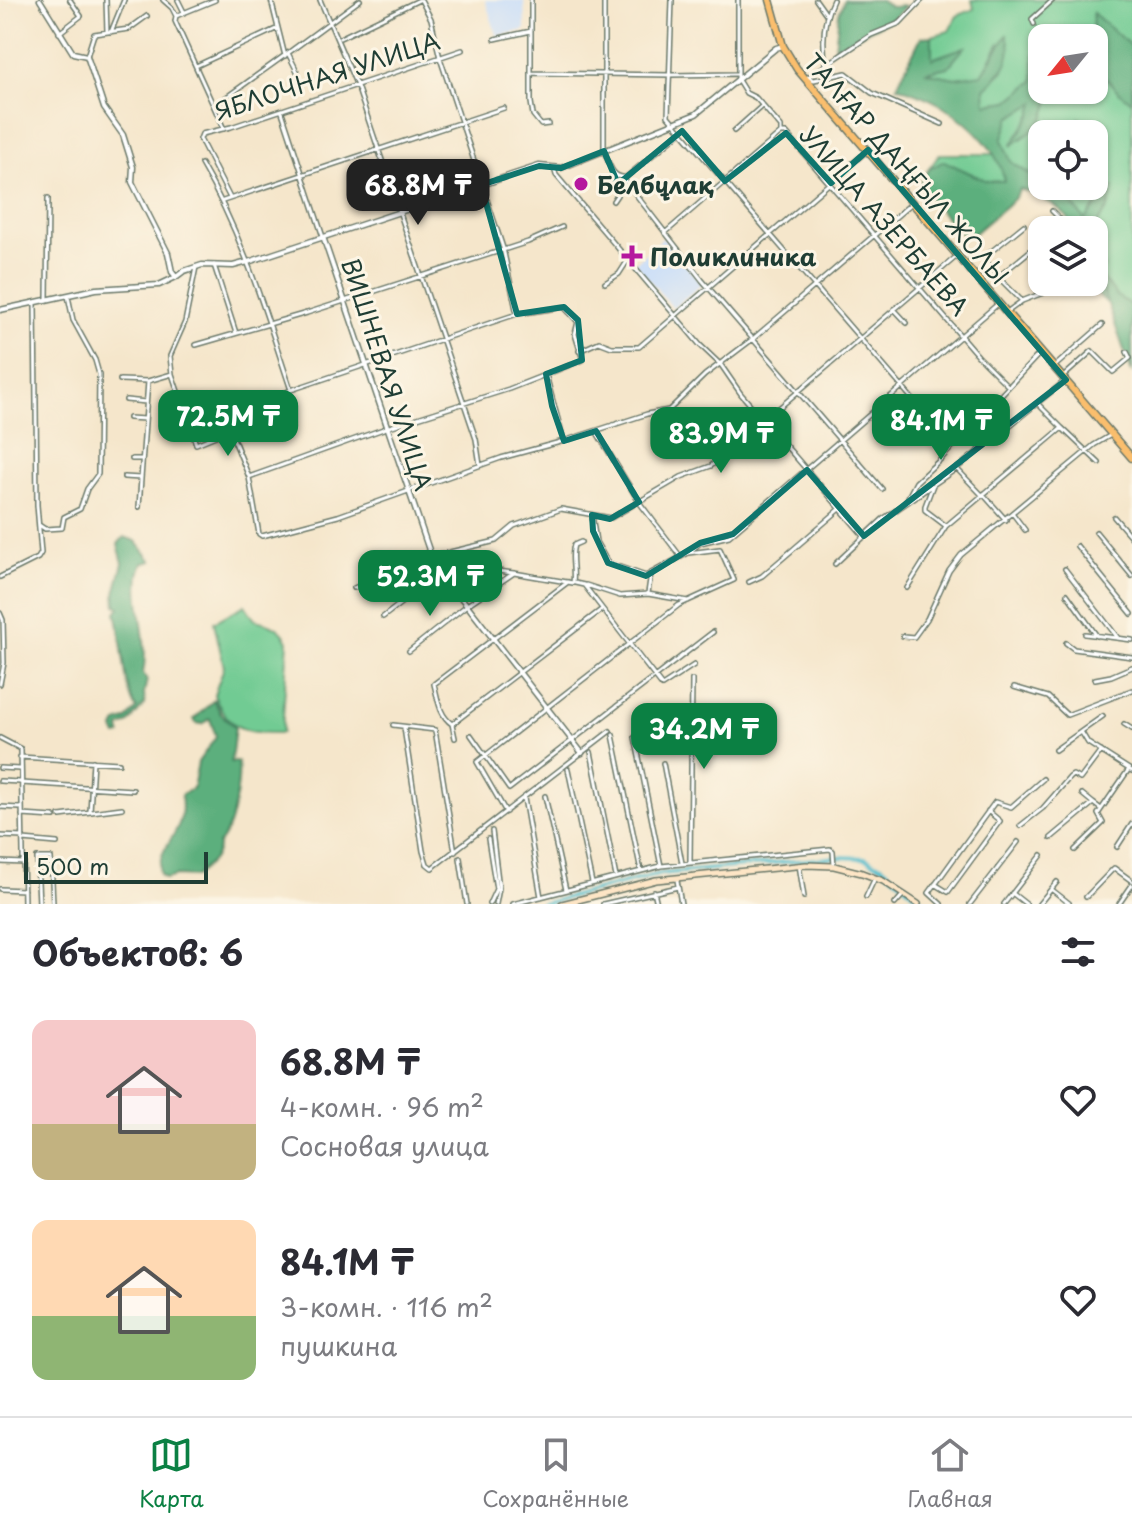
<!DOCTYPE html>
<html lang="ru">
<meta charset="utf-8">
<style>
body{margin:0;font-family:"Playpen Sans",sans-serif;background:#f7f7f7;color:#2b2b33;height:100vh;display:flex;flex-direction:column;font-size:30px;white-space:nowrap}
*{box-sizing:border-box;margin:0}
p{font-size:26px;color:#7c7c81}
.icon{flex:none;width:44px;height:44px;fill:none;stroke:currentColor;stroke-width:2;stroke-linecap:round;stroke-linejoin:round}
.map{position:relative;height:904px;overflow:hidden}
.panel{display:flex;flex-direction:column;background:#fff;flex:1}
.panel>*{flex:none}
.needle{width:52px;rotate:240deg}
.tools{position:absolute;left:1028px;top:24px;display:grid;gap:16px}
.tools a{display:grid;place-items:center;width:80px;height:80px;border-radius:16px;background:#fff;box-shadow:0 2px 6px #0004;font-size:40px}
.scale{position:absolute;left:24px;bottom:20px;width:184px;box-sizing:border-box;padding-left:8px;border:4px solid #1f3d34;border-top:0;font-size:22px;line-height:28px;white-space:nowrap;color:#1f3d34;-webkit-text-stroke:6px #fcf5e5;paint-order:stroke}
.price{position:absolute;translate:-50% -68px;padding:0 18px;border-radius:16px;background:#0b8043;color:#fff;font-size:26px;line-height:52px;filter:drop-shadow(0 2px 4px #0008)}
.price::after{content:'';position:absolute;left:50%;top:48px;width:24px;height:18px;margin-left:-12px;background:inherit;clip-path:polygon(0 0,100% 0,50% 100%)}
.price.selected{background:#222;color:#fff}
ul{padding:0;list-style:none}
li{display:flex;align-items:center;gap:24px;height:200px;padding:0 32px}
li span{display:grid;place-items:center;flex:none;width:224px;height:160px;border-radius:16px;color:#555}
li>.icon{margin-inline-start:auto}
span .icon{width:96px;height:96px;fill:#fffc;stroke-width:1}
li b{font-size:34px}
h2{display:flex;justify-content:space-between;align-items:center;height:96px;padding:0 32px;font-size:34px}
.tab-bar{display:flex;justify-content:space-around;align-items:center;height:112px;border-top:2px solid #e1e1e2;background:#fff;font-size:22px;color:#7c7c81}
.tab-bar a{display:grid;justify-items:center;gap:4px}
.tab-bar .selected{color:#0b8043}
.map>svg:first-child{display:block}
</style>
<div class="map">
<svg width="1132" height="904" viewBox="0 0 1132 904">
<rect width="100%" height="100%" fill="#fcf5e5"/>
<filter id="ink" filterUnits="userSpaceOnUse"><feTurbulence type="fractalNoise" baseFrequency=".0125" numOctaves="2"/><feDisplacementMap in="SourceGraphic" scale="16" xChannelSelector="R" yChannelSelector="G"/><feConvolveMatrix kernelMatrix="1 2 1 2 8 2 1 2 1" color-interpolation-filters="sRGB"/></filter>
<filter id="wash" filterUnits="userSpaceOnUse"><feTurbulence type="fractalNoise" baseFrequency=".006" numOctaves="4" result="noise"/><feDisplacementMap in="SourceGraphic" scale="32" xChannelSelector="R" yChannelSelector="G"/><feGaussianBlur stdDeviation="1.8" result="paint"/><feColorMatrix in="noise" values="0 0 0 0 0 0 0 0 0 0 0 0 0 0 0 0 0 1.4 0 .05"/><feComposite in="paint" operator="in"/></filter>
<g filter="url(#wash)">
<rect width="100%" height="100%" fill="#f5e6cb"/>
<!-- built -->
<path fill="#c7ddf9" d="M485,0H524L525,30L497,36Z
M663,238L702,284L673,308L635,263Z"/>
<!-- green -->
<path fill="#71cb93" stroke="#488464" stroke-width="2" d="M972,0H1132V47L1093,13L1092,35L1078,38H1042V44L1034,55V81L1009,101L986,105L984,89L1004,71L999,44L982,75L955,78L922,72L948,67L963,48L931,59L932,36L949,31L957,16L974,9Z
M1094,66L1118,91L1132,102V306L1117,296L1098,275L1106,302L1084,282H1094V262L1104,267L1094,247L1092,230L1108,208L1103,196L1085,220L1060,188L1061,186H1094V164L1102,152L1097,147L1094,151V134H1083L1085,121L1079,118L1065,134H1042V172L1034,177L1011,162L1002,140L1010,118L1035,102L1032,114L1013,144C1039,129 1048,121 1051,90H1094Z
M940,154H994L1002,165L1004,181H987L944,161L928,170Z
M245,605L255,620C270,623 281,627 288,641L282,733C246,733 229,731 214,695L224,667L214,622Z"/>
<!-- forest -->
<path fill="#5caf7d" stroke="#3e7658" stroke-width="2" d="M844,0H880L891,7L906,6L894,18L835,47L839,13Z
M1093,13L1132,47V102L1118,91L1094,66V38H1078L1092,35Z
M1007,35C1016,58 1001,74 985,89L986,104L1009,101L1034,81V55L1042,44V90L1051,92C1047,124 1036,128 1011,146L1032,114L1035,103L1010,118L1002,140L1011,162L1034,177L1042,172V186H1061L1070,202L1085,220L1114,186L1108,208L1092,230H1074C1067,207 1041,198 1020,189L1014,199L973,234L958,232L919,185L928,170L944,161L987,181H1004C1000,150 968,122 943,106C929,97 912,92 897,86L921,37L932,36V59L965,47L948,67L925,72L955,78L982,74Z
M1097,273L1117,296L1132,306V373Z
M124,537L136,541L152,561L143,563C129,590 151,638 143,673L147,680L144,693L145,704L129,723L120,728L121,735L117,736L114,729L117,723L126,720L137,709C125,698 122,634 116,612L120,607L116,605L115,593L123,563L118,544Z
M214,700L221,714L235,727L231,762H238C240,783 233,830 218,844C219,859 204,867 195,877L176,876L166,879L160,875C156,853 174,840 180,821C183,812 182,803 181,795L193,788L198,762L216,737L210,719L202,724L196,723L194,719Z"/>
<g fill="none" stroke-linecap="round" stroke-linejoin="round">
<!-- canal -->
<path stroke="#50bbcb" stroke-width="4" d="M542,904L660,874L838,857L865,858L882,866L927,904"/>
</g>
</g>
<g filter="url(#ink)">
<g fill="none" stroke-linecap="round" stroke-linejoin="round">
<!-- minor casing -->
<g stroke="#6a7869" stroke-width="6">
<path id="minor" d="M106,0L107,32
M163,0L172,8L176,16
M178,0L184,12
M215,0L176,16L175,21L224,129
M271,0L285,56
M320,0L357,86L476,439L480,465
M421,0L431,19L440,58L503,248L517,314
M531,0V102L533,115L541,125L549,124
M604,0V151C609,162 611,179 626,177L681,132
M672,0L668,116L953,446
M738,0V80L746,93L756,98L781,127V133H786L978,356L1008,386
M816,0L826,14
M1034,24L1032,19L1053,0
M111,32L124,0
M59,33L81,16L70,0
M340,38L419,0
M495,39L531,31
M87,56L94,34L129,29L147,16
M826,65C822,43 823,20 833,0
M196,66L278,28
M298,73L288,53L360,0
M531,73L671,75L736,74
M808,77L814,80L846,73L872,93L942,124
M808,77L871,35L900,23L922,0
M214,106L288,53
M282,112L323,237
M734,131L763,105
M201,164C243,235 265,312 291,390
M554,168L556,175L700,345L721,365L741,394L864,536
M623,178L702,280L882,489
M230,198L200,139L202,134L231,127L462,50
M223,201L504,108
M613,201L617,195L612,185L616,177
M1052,211L1071,230
M665,233L781,133
M214,265L236,333
M196,267L185,322L170,356L172,374L196,444L230,430
M998,277L983,258L1024,225
M605,283L619,274L628,260
M47,300L48,198
M1022,301L998,277L1042,241
M894,309L907,323
M1007,312L1022,301L1061,286L1060,282
M196,345L307,313L528,242L562,227
M579,351L599,342L612,347H639L868,150
M1054,367L1102,325
M546,374C551,397 558,418 564,441
M1063,377L1092,351L1113,372L1130,358L1127,352
M120,380L148,381
M126,400L146,402
M1039,405L1062,428
M129,418L145,419
M596,431L639,502L681,557
M132,459H142
M957,469L982,495
M124,477L141,478
M249,477L386,428L509,389L583,360L575,334L578,322L564,307L517,314L496,321L291,390L225,418L249,477L259,534L262,536L338,516L501,458L564,441L647,414L669,410L705,375L754,338L912,203
M933,485L925,506V510L946,526
M983,494L1006,520
M905,503L916,482L942,458L1041,352
M139,507L148,381L172,374
M1013,514L1025,530
M592,515L596,542L608,563L646,576L688,553L700,543L729,536L999,303
M1114,517L1132,538
M39,525L45,529L62,528L64,517L80,509L87,489L98,474L99,374L95,360L73,320L68,296
M1096,532L1132,576
M1077,546L1132,614
M835,564L883,519L956,469L1066,380
M434,566H455L514,573
M1065,569L1118,638
M0,577L38,558L41,553L37,505L35,303
M568,582L434,684C438,699 439,715 452,724L601,610
M749,582L762,576L839,510
M575,583L584,585L662,686L694,665
M586,585L620,596L648,594L688,601
M354,588L429,557L496,541L514,526L561,509L611,518L681,477L711,466L957,256
M907,588L946,526L1062,428L1099,463
M648,593L651,573
M1067,594L1097,636
M0,613L3,620L4,663L0,684
M383,617L441,572
M1085,634L1132,640
M903,636L914,637L927,619L949,571L961,555L1094,445L1111,435
M1066,643L1074,649L1132,657
M409,651L467,605L514,573L573,583C575,570 570,557 574,545L581,542
M1095,679L1111,676L1132,667
M1014,687L1048,697L1067,715L1132,690
M452,724L455,738
M1124,724L1132,729
M393,725L435,730L455,852
M404,728L423,851L427,864L432,868L610,731
M1082,733L1088,743L1132,771
M471,735L509,789L713,632
M613,735L641,871
M635,737L661,866
M0,738L21,749L24,904
M1055,750L1103,716
M591,752L616,877
M20,757L119,763
M663,763L682,863
M0,768L20,769
M568,769L592,883
M0,781L20,782
M21,783L133,790
M1082,794L1093,803
M545,796L566,890
M524,798L541,897
M0,807L20,808
M90,812L93,761
M506,812L477,762L679,605L734,580L720,549L688,553
M22,815L54,817
M60,816L122,808
M1020,826L1043,808L1070,777L1073,775L1080,779L1101,751
M492,831L499,888L496,904
M0,836L23,837
M1051,838L1093,803L1101,809
M488,839L496,889L489,904
M23,840L57,843
M1117,847L1132,824
M1075,850L1103,823L1098,814L1129,769
M460,858L467,904
M0,862L24,863
M690,862L692,680
M799,865L804,897
M677,880L681,904
M935,884L948,892L1000,821L988,811
M0,889L24,890
M1051,889L1069,903
M654,891L657,904
M1012,893L1026,904
M866,897L875,878
M1086,897L1114,868L1132,881
M39,904L37,858H51L53,904
M513,904L661,866L830,849L833,851L834,866
M603,904L678,887
M895,904L903,895
M941,904L929,893L995,802L1011,807L1043,779
M970,904L1018,842
M1004,904L1042,855
M1039,904L1057,882
M1119,904L1132,885"/>
</g>
<!-- tertiary casing -->
<g stroke="#6a7869" stroke-width="7">
<path id="tertiary" d="M40,0L73,53L87,56L104,108L123,135L133,167L132,182L168,253L172,272L176,277
M323,237L430,553V561L467,605L582,753
M0,310L96,289L159,285L176,277L184,271L202,265L233,266L248,262L539,166L561,168L696,114L776,48L783,46"/>
</g>
<!-- secondary casing -->
<g stroke="#6a7869" stroke-width="8">
<path id="secondary" d="M562,904L656,880L806,865L834,866L862,873L883,881L918,904"/>
</g>
<!-- primary casing -->
<g stroke="#6a7869" stroke-width="9">
<path id="primary" d="M770,0L783,46L797,69L1132,458"/>
</g>
<!-- minor -->
<use href="#minor" stroke="#fff" stroke-width="3"/>
<!-- tertiary -->
<use href="#tertiary" stroke="#fff" stroke-width="4"/>
<!-- secondary -->
<use href="#secondary" stroke="#fde5c5" stroke-width="5"/>
<!-- primary -->
<use href="#primary" stroke="#fabe6d" stroke-width="6"/>
</g>
</g>
<!-- marked area -->
<path fill="none" stroke="#0f766e" stroke-width="6" stroke-linejoin="round" d="M682,131L725,181L786,133L831,183L868,150L1066,380L864,536L807,470L733,534L700,543L646,576L608,563L593,531L592,515L610,519L639,502L596,431L564,441L552,406L546,374L582,360L578,320L564,307L517,314L481,185L539,166L561,168L604,151L618,184Z"/>
<!-- markers -->
<g fill="#b5179e" stroke="#fcf5e5" stroke-width="3">
<circle cx="581" cy="184" r="8"/>
<path d="M628 244h8v8h8v8h-8v8h-8v-8h-8v-8h8z"/>
</g>
<g text-anchor="middle" dominant-baseline="central" stroke-width="6" stroke-linejoin="round" paint-order="stroke">
<!-- street labels -->
<g font-size="24" fill="#1f3d34" stroke="#fcf5e5">
<text transform="translate(327 75) rotate(-18)">ЯБЛОЧНАЯ УЛИЦА</text>
<text transform="translate(907 168) rotate(49)">ТАЛҒАР ДАҢҒЫЛ ЖОЛЫ</text>
<text transform="translate(885 220) rotate(49)">УЛИЦА АЗЕРБАЕВА</text>
<text transform="translate(388 374) rotate(72)">ВИШНЕВАЯ УЛИЦА</text>
</g>
<!-- poi labels -->
<g font-size="24" font-weight="bold" fill="#1f3d34" stroke="#fcf5e5" text-anchor="start">
<text x="597" y="184">Белбұлақ</text>
<text x="650" y="256">Поликлиника</text>
</g>
</g>
</svg>
<div class="tools">
<a><svg class="needle" viewBox="-14 -14 28 28"><path d="M0-13l5 13h-10z" fill="#e53935"/><path d="M0 13l5-13h-10z" fill="#7c7c81"/></svg></a>
<a><svg class="icon" aria-label="locate" viewBox="0 0 24 24"><circle cx="12" cy="12" r="6"/><path d="M12 2v4M12 18v4M2 12h4M18 12h4"/></svg></a>
<a><svg class="icon" aria-label="layers" viewBox="0 0 24 24"><path d="M12 4l9 5-9 5-9-5zM3 14l9 5 9-5"/></svg></a>
</div>
<div class="scale">500 m</div>
<b class="price selected" style="left:418px;top:227px">68.8M ₸</b>
<b class="price" style="left:228px;top:458px">72.5M ₸</b>
<b class="price" style="left:941px;top:462px">84.1M ₸</b>
<b class="price" style="left:721px;top:475px">83.9M ₸</b>
<b class="price" style="left:430px;top:618px">52.3M ₸</b>
<b class="price" style="left:704px;top:771px">34.2M ₸</b>
</div>
<section class="panel">
<h2>Объектов: 6<svg class="icon" aria-label="filters" viewBox="0 0 24 24"><path d="M4 7h16M4 17h16"/><circle cx="9" cy="7" r="2"/><circle cx="15" cy="17" r="2"/></svg></h2>
<ul>
<li><span style="background:linear-gradient(#f6c9c9 65%,#c2b280 0)"><svg class="icon" aria-label="home" viewBox="0 0 24 24"><path d="M3 11l9-7 9 7M6 9v11h12V9"/></svg></span><div><b>68.8M ₸</b><p>4-комн. · 96 m²</p><p>Сосновая улица</p></div><svg class="icon" aria-label="heart" viewBox="0 0 24 24"><path d="M12 20l-8-8c-3-5 5-10 8-4 3-6 11-1 8 4z"/></svg></li>
<li><span style="background:linear-gradient(#ffd9b3 60%,#8fb573 0)"><svg class="icon" aria-label="home" viewBox="0 0 24 24"><path d="M3 11l9-7 9 7M6 9v11h12V9"/></svg></span><div><b>84.1M ₸</b><p>3-комн. · 116 m²</p><p>пушкина</p></div><svg class="icon" aria-label="heart" viewBox="0 0 24 24"><path d="M12 20l-8-8c-3-5 5-10 8-4 3-6 11-1 8 4z"/></svg></li>
</ul>
</section>
<nav class="tab-bar">
<a class="selected"><svg class="icon" aria-label="map" viewBox="0 0 24 24"><path d="M3 6l6-2 6 2 6-2v14l-6 2-6-2-6 2zM9 4v14M15 6v14"/></svg>Карта</a>
<a><svg class="icon" aria-label="saved" viewBox="0 0 24 24"><path d="M7 4h10v16l-5-4-5 4z"/></svg>Сохранённые</a>
<a><svg class="icon" aria-label="home" viewBox="0 0 24 24"><path d="M3 11l9-7 9 7M6 9v11h12V9"/></svg>Главная</a>
</nav>
